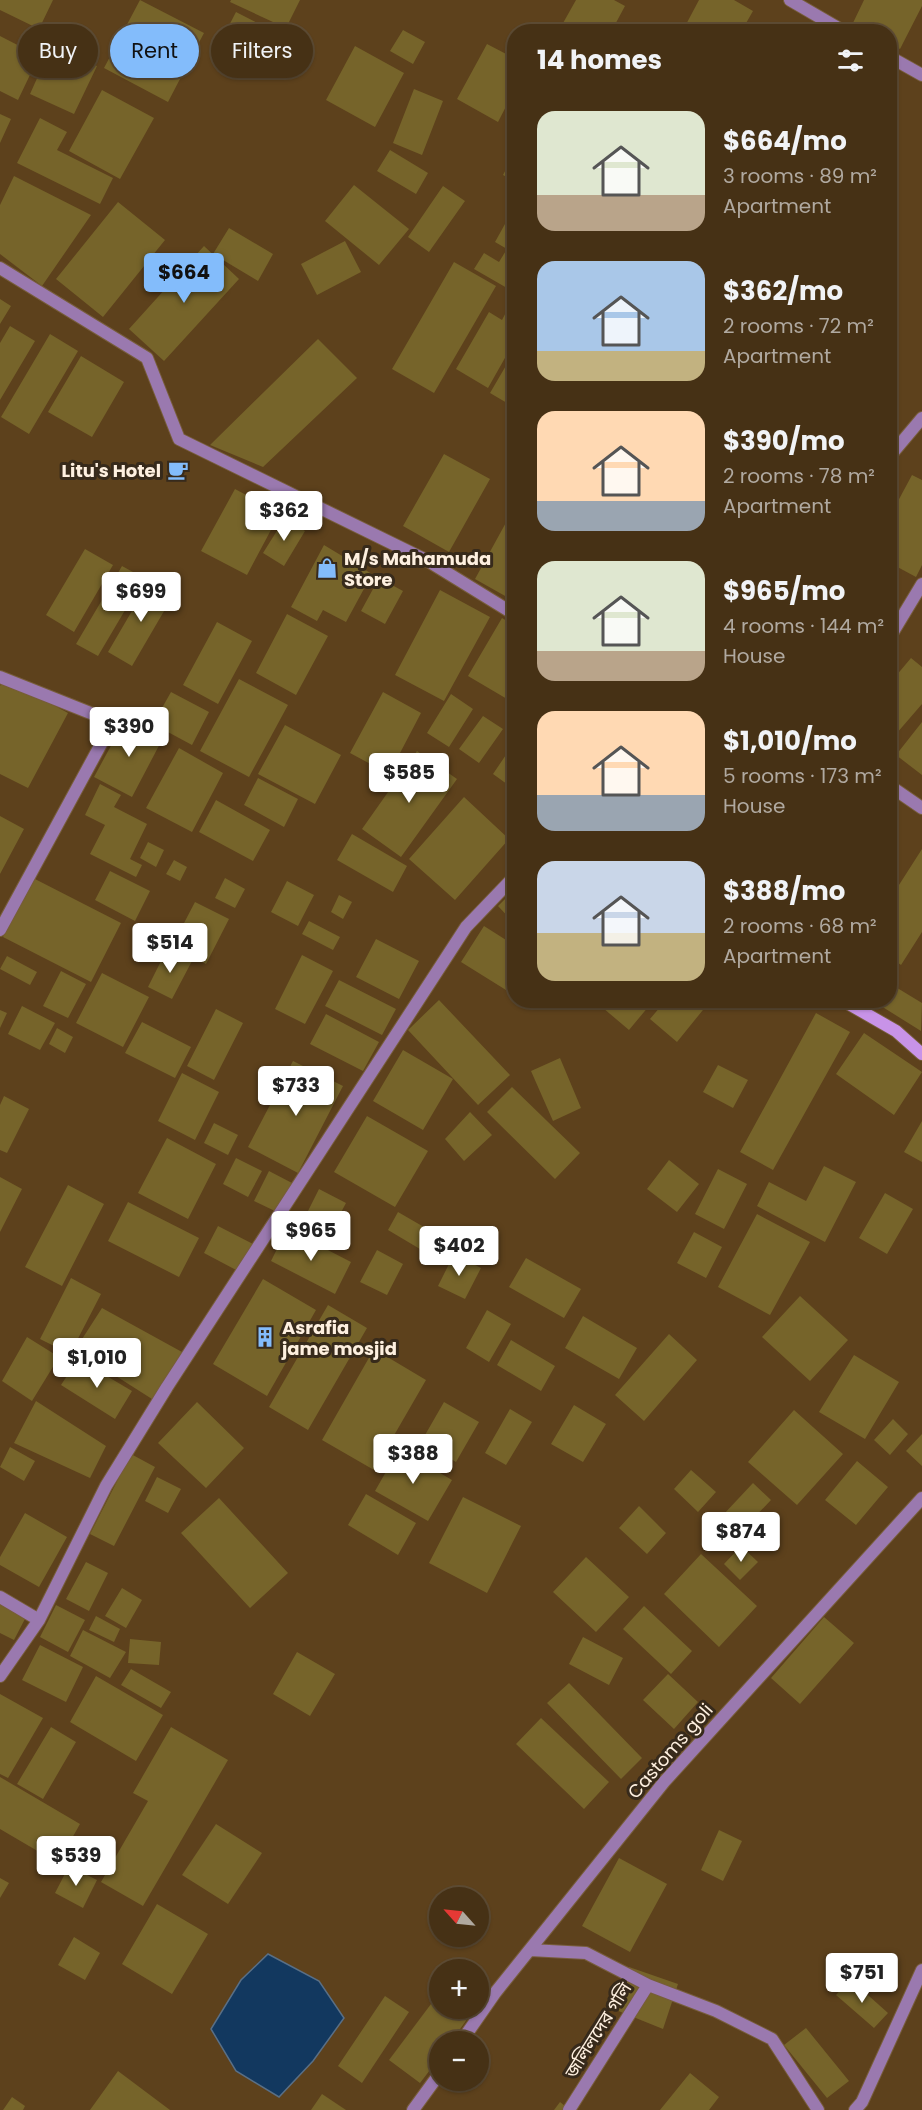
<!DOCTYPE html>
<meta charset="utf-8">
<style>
body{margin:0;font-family:Poppins,"Noto Sans Bengali",sans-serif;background:#4d391e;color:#f1f3f6;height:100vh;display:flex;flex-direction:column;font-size:22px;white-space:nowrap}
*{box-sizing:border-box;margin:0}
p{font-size:20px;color:#b0a9a0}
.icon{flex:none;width:33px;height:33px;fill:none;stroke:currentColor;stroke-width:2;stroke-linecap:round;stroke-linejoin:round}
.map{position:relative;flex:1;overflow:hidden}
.drawer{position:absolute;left:507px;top:24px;width:390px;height:984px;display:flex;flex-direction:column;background:#463115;border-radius:24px;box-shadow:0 2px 4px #0004,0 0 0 2px #5e4c34}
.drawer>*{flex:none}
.top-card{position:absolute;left:18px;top:24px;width:399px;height:54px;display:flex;gap:12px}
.needle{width:39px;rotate:297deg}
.buttons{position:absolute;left:429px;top:1887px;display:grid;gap:12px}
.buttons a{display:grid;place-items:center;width:60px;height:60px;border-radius:50%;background:#463115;box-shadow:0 2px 4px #0004,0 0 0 2px #5e4c34;font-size:30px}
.price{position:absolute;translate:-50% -51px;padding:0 14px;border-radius:6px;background:#fff;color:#222;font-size:20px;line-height:39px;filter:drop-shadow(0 2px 3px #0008)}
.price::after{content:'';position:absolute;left:50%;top:36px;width:18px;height:14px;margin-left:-9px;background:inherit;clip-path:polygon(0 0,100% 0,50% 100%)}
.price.on{background:#83bcfb;color:#111}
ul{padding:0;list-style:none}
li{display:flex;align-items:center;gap:18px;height:150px;padding:0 30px}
li span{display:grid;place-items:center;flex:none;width:168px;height:120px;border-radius:18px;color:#555}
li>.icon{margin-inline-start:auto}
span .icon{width:72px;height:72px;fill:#fffc;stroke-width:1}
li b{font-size:26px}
h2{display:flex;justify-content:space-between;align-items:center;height:72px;padding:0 30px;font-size:26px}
.chip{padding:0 21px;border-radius:27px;background:#463115;box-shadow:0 2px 4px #0004,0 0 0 2px #5e4c34;font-size:21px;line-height:54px}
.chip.on{background:#83bcfb;color:#111}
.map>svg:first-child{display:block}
</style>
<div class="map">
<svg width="922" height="2110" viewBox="0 0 922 2110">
<rect width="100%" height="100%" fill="#5d411c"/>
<!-- water -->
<path fill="#12385f" stroke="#596f86" stroke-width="1.5" d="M268,1954L319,1981L344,2018L313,2061L279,2097L236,2071L211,2029L241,1980Z"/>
<!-- building -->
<path fill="#76642a" d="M0,0H53L39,29L0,10Z
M140,0L204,33L168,102L104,68Z
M231,0H300L286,28L230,2Z
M576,0H614L625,6L611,32H603L593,26L590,32H558Z
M699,0H734L753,11L741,32H682Z
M864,0H922V6L900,49L890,43V32H866L852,25Z
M236,12L289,39L273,70L220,43Z
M403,30L425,42L413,64L390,51Z
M0,36L39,56L18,100L0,91Z
M487,44L514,58V91L498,122L457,99Z
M52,45L97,66L74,114L30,94Z
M355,46L404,73L375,127L326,100Z
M414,89L443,101L422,155L393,143Z
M102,90L154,118L120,179L69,151Z
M0,114L11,119L0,143Z
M40,118L67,132L57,150L113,178L100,204L17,163Z
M890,124L899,130L890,147Z
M390,150L428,173L416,194L377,171Z
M514,154V181L503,175Z
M14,176L91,215L42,286L0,254V205Z
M354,185L409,229L379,265L325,221Z
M443,186L465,201L429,252L408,237Z
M118,202L165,240L103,317L56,279Z
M505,224L514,229V292L474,269L484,253L499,262L507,249L495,242Z
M229,228L273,254L258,281L213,254Z
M345,241L361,272L317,295L301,264Z
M204,246L239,279L164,361L129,329Z
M454,262L496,286L434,393L392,369Z
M514,297V342L488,388L456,369L489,312L502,320Z
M0,299L11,306L0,324Z
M10,326L35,341L0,400V343Z
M50,334L78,351L29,434L1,417Z
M318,339L357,378L263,467L210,445Z
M81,356L124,382L92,437L48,412Z
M511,357L514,359V407L490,393Z
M444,454L490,479L449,552L403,526Z
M912,475L922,480V565L916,577L890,563V516Z
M235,489L280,513L247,575L201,551Z
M514,508V601L475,579Z
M285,518L305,531L284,566L263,553Z
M324,545L372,574L346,622L323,610L317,621L291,607Z
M85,549L113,565L74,632L46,615Z
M122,566L144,578L98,656L76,644Z
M379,578L403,591L385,624L361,611Z
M150,580L174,594L132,666L108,652Z
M440,590L490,617L444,701L395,675Z
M287,614L328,636L296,695L256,673Z
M502,618L514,625V703L468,676Z
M217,622L252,641L218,704L183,685Z
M911,658L922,667V704L890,741V683Z
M4,678L68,713L28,788L0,774V686Z
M239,679L288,705L249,777L200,751Z
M171,692L209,712L192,745L153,724Z
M383,692L421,713L389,774L350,753Z
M451,694L473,709L449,747L427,733Z
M483,716L503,729L479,763L459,749Z
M126,718L163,738L132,797L94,777Z
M922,722V775L896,755Z
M285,725L341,755L315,804L258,774Z
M514,743V789L493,774Z
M179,748L223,773L192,832L146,808Z
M417,751L457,779L401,857L362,829Z
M258,778L298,799L284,827L244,805Z
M100,784L121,795L114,807L147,824L130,859L142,865L136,877L90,854L105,825L85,815Z
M464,797L509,839L455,900L409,859Z
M216,800L270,830L253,861L199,832Z
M0,816L24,829L0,874Z
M352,834L407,866L393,892L337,860Z
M148,842L164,850L156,867L140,858Z
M922,849V932L901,965L890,957V899Z
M174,860L187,867L180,881L166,874Z
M110,871L150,891L135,921L95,900Z
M33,878L121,923L91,982L3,937Z
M225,878L245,889L235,908L215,898Z
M287,881L314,895L298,926L271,912Z
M514,890V923L498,906Z
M339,895L352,902L343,919L331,912Z
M195,902L229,919L206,964L172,946Z
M309,921L340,937L333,950L302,934Z
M484,926L514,945V995L461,962Z
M376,939L419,961L399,999L356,977Z
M167,949L192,961L172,999L148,987Z
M302,955L333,971L305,1024L275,1009Z
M7,956L37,972L30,985L0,969Z
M61,971L86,984L68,1018L43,1006Z
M102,973L149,997L123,1047L76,1023Z
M339,980L396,1009L382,1035L325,1006Z
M894,986L922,1003L921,1031L881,1006L884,1000H890V992Z
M439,1000L510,1075L478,1105L408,1030Z
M609,1000H654L629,1030L603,1008Z
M666,1000H711L677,1042L650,1019Z
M858,1000H871L868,1006Z
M22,1006L55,1023L40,1050L8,1034Z
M216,1009L243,1023L214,1080L187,1066Z
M0,1010L7,1013L0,1028Z
M816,1013L850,1032L773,1170L740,1152Z
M326,1014L379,1042L363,1071L310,1044Z
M142,1022L191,1047L175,1078L125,1053Z
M57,1028L73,1037L65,1053L49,1044Z
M864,1033L922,1072L894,1115L836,1074Z
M403,1050L453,1079L423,1130L373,1101Z
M560,1058L581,1108L553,1121L531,1071Z
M293,1061L343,1086L298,1173L248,1147Z
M718,1065L748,1080L733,1108L703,1092Z
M182,1073L219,1092L195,1140L158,1121Z
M512,1087L580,1153L555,1179L487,1112Z
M4,1096L29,1109L7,1153L0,1150V1105Z
M470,1112L492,1135L464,1161L445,1139Z
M367,1116L428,1151L395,1207L334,1172Z
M922,1121V1162L904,1152Z
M214,1123L238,1135L228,1155L204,1143Z
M167,1138L216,1164L188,1219L138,1193Z
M236,1158L262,1171L248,1197L223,1184Z
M669,1160L699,1184L677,1212L647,1189Z
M824,1166L856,1182L825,1242L757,1206L769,1182L806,1201Z
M718,1169L747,1184L724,1229L695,1214Z
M269,1171L292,1183L277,1212L254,1201Z
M0,1177L22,1189L0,1232Z
M68,1185L104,1204L62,1286L25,1267Z
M319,1189L346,1203L329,1235L303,1221Z
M885,1193L913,1209L887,1254L859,1238Z
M128,1202L199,1238L179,1277L108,1241Z
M398,1212L436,1234L425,1252L388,1230Z
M757,1214L810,1242L770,1315L718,1287Z
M218,1226L253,1244L238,1271L204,1253Z
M287,1229L351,1262L335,1294L271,1261Z
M694,1232L722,1247L706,1278L677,1263Z
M377,1250L403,1264L387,1295L360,1282Z
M454,1254L481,1268L465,1299L438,1286Z
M526,1258L581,1289L564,1318L509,1287Z
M71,1278L101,1294L70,1354L40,1339Z
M263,1279L316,1310L267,1396L213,1364Z
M800,1296L848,1340L810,1381L762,1337Z
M328,1305L367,1328L308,1430L269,1407Z
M102,1308L182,1352L152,1399L75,1350Z
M487,1310L511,1324L489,1362L466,1348Z
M583,1316L637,1348L619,1379L565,1348Z
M669,1334L697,1360L644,1421L615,1395Z
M27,1337L59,1357L32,1401L2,1381Z
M511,1340L555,1366L541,1391L497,1365Z
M374,1349L426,1380L374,1470L322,1440Z
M854,1355L899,1382L865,1439L819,1412Z
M78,1359L132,1391L115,1419L61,1385Z
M36,1401L106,1446L90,1478L14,1443Z
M197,1402L244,1448L206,1488L158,1443Z
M444,1402L479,1422L456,1462L421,1442Z
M574,1405L606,1424L583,1462L551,1444Z
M510,1409L532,1422L506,1465L485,1453Z
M794,1410L843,1454L797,1505L748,1462Z
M893,1419L908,1434L890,1455L874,1440Z
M922,1434V1466L906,1451Z
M10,1447L35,1461L24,1481L0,1467Z
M399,1449L452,1480L428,1521L375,1491Z
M131,1454L155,1467L114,1546L90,1534Z
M857,1461L888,1487L856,1525L825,1500Z
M691,1470L716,1492L698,1512L674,1489Z
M157,1477L181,1489L168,1513L145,1501Z
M753,1483L771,1500L726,1547L708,1531Z
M366,1494L416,1523L398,1555L348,1525Z
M463,1497L521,1526L487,1593L429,1563Z
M219,1498L288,1573L250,1608L181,1533Z
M639,1506L666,1533L647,1554L619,1528Z
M25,1513L67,1537L39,1587L0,1565V1557Z
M741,1546L758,1562L740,1580L724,1564Z
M701,1554L757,1606L719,1647L664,1594Z
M586,1557L629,1597L596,1632L553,1592Z
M86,1562L108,1573L89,1611L66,1599Z
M122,1588L142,1600L126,1628L105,1616Z
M0,1603L26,1617L14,1640L0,1633Z
M56,1605L85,1620L68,1652L40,1637Z
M644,1606L692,1651L671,1674L623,1629Z
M96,1616L120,1629L114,1642L89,1630Z
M824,1617L854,1643L800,1704L771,1678Z
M83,1630L126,1652L110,1678L70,1656Z
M583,1637L623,1658L609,1685L569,1664Z
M130,1639L161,1642L159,1665L128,1663Z
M40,1645L83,1667L66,1702L22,1680Z
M297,1652L335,1674L310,1716L273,1694Z
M131,1669L171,1692L161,1708L121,1685Z
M668,1674L698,1702L674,1729L643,1700Z
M96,1676L163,1715L136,1761L70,1722Z
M569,1683L642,1758L621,1779L547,1703Z
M0,1694L43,1718L8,1778L0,1774Z
M541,1718L609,1782L584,1809L516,1744Z
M51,1727L76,1742L43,1799L17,1784Z
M171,1727L228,1760L143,1906L101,1882L148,1801L133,1793Z
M0,1777L80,1824L58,1863L0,1829Z
M216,1824L262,1853L228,1904L182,1875Z
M719,1830L742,1841L723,1881L701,1870Z
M619,1858L667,1884L630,1952L582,1926Z
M69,1866L97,1880L83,1908L55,1893Z
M0,1878L9,1883L0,1898Z
M157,1904L208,1934L172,1994L122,1964Z
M74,1937L100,1953L85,1980L58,1965Z
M629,1967L678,1984L663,2029L611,2008Z
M850,1979L888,2013L874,2028L836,1995Z
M440,1992V2008H475L451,2042H440V2057L420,2083L389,2060Z
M385,1996L409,2012L362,2083L338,2066Z
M806,2028L849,2081L827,2098L784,2045Z
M118,2071L170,2110H90Z
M690,2073L719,2097L709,2110H660Z
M322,2094L346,2110H311Z
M12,2097L25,2106L23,2110H3Z
M560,2102L570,2110H554Z"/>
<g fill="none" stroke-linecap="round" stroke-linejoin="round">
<!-- street casing -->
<g stroke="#775d3b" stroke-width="14">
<path id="street" d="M790,0L845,32
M890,57L922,75
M0,268L147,358L179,439L428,561L514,614
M890,456L922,418
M890,637L922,584
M0,677L113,722L0,930
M890,786L922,808
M0,1597L39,1620
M0,1676L39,1620L106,1486L167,1387L466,927L514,877
M530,1950L586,1953L648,1985L569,2110
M648,1985L716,2011L772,2039L818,2110
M461,2042L495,1993L664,1782L922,1498
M413,2110L440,2073
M855,2110L862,2102L922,1970"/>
</g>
<!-- secondary casing -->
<g stroke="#775d3b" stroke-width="14">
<path id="secondary" d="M842,1000L896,1031L922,1054"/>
</g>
<!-- street -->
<use href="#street" stroke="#9a79af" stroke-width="12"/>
<!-- secondary -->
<use href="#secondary" stroke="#c893e8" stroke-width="12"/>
</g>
<!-- icons -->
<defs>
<g id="cafe-bare" transform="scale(1.62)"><path d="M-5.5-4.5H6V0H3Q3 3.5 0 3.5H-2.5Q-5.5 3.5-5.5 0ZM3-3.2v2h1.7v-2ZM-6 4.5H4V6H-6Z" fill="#83bcfb" stroke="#372a1b" stroke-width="2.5" paint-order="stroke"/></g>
<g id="shop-bare" transform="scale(1.62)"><path d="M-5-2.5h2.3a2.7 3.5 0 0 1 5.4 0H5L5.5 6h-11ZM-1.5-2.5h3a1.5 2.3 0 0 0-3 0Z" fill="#83bcfb" stroke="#372a1b" stroke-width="2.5" paint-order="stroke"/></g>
<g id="building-bare" transform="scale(1.62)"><path d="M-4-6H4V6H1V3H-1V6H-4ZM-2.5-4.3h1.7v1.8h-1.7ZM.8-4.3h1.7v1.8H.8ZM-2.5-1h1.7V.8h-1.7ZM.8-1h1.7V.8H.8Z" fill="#83bcfb" stroke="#372a1b" stroke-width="2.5" paint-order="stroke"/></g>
</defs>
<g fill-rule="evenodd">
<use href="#cafe-bare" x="178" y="470"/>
<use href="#shop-bare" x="327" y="568"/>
<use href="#building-bare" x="265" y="1337"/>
</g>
<g text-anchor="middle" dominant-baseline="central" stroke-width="6" stroke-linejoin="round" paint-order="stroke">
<!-- poi labels -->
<g font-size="18" font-weight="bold" fill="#fef0e0" stroke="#372a1b" text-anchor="start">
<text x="161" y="470" text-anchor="end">Litu's Hotel</text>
<text x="344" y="558">M/s Mahamuda<tspan x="344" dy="21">Store</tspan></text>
<text x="282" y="1327">Asrafia<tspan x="282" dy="21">jame mosjid</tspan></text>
</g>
<!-- street labels -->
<g font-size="18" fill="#fef0e0" stroke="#372a1b">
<text transform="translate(670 1751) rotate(-49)">Castoms goli</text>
<text transform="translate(598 2030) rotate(-58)">জলিলদের গলি</text>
</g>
</g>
</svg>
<div class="buttons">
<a><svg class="needle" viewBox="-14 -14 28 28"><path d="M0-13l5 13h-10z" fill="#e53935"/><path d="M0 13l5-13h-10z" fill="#b0a9a0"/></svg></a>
<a>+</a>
<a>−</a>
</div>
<b class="price on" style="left:184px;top:304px">$664</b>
<b class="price" style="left:284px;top:542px">$362</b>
<b class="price" style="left:141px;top:623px">$699</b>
<b class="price" style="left:129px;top:758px">$390</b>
<b class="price" style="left:409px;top:804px">$585</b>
<b class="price" style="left:170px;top:974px">$514</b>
<b class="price" style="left:296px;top:1117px">$733</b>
<b class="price" style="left:311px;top:1262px">$965</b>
<b class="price" style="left:459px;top:1277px">$402</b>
<b class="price" style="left:97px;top:1389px">$1,010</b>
<b class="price" style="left:413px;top:1485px">$388</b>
<b class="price" style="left:741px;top:1563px">$874</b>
<b class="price" style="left:76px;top:1887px">$539</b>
<b class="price" style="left:862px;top:2004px">$751</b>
<div class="top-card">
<a class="chip">Buy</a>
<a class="chip on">Rent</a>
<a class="chip">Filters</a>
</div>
<section class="drawer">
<h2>14 homes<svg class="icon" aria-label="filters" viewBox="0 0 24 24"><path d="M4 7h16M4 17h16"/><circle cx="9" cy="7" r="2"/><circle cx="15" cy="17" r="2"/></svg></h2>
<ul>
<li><span style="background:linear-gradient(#dfe7d0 70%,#b9a48a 0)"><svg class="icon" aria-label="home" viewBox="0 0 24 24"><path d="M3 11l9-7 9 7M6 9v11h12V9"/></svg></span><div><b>$664/mo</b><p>3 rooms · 89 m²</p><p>Apartment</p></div></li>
<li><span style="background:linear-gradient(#a9c7e8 75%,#c2b280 0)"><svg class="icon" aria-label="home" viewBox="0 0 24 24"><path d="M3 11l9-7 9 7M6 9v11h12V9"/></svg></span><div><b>$362/mo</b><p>2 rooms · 72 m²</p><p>Apartment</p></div></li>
<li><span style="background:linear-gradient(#ffd9b3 75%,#9aa5b1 0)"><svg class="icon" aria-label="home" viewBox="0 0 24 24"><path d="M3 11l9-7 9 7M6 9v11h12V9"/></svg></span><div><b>$390/mo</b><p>2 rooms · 78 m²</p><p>Apartment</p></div></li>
<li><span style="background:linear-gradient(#dfe7d0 75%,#b9a48a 0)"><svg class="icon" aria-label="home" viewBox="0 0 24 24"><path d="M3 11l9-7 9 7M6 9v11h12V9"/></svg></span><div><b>$965/mo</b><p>4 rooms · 144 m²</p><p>House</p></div></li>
<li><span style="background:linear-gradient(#ffd9b3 70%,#9aa5b1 0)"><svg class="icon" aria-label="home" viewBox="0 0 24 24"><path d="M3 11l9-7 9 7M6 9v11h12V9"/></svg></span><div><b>$1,010/mo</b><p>5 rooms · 173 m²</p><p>House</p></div></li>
<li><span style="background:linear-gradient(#c9d6e8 60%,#c2b280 0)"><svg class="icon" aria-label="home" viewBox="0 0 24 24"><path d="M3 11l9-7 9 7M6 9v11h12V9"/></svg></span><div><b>$388/mo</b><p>2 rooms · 68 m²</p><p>Apartment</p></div></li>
</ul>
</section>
</div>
